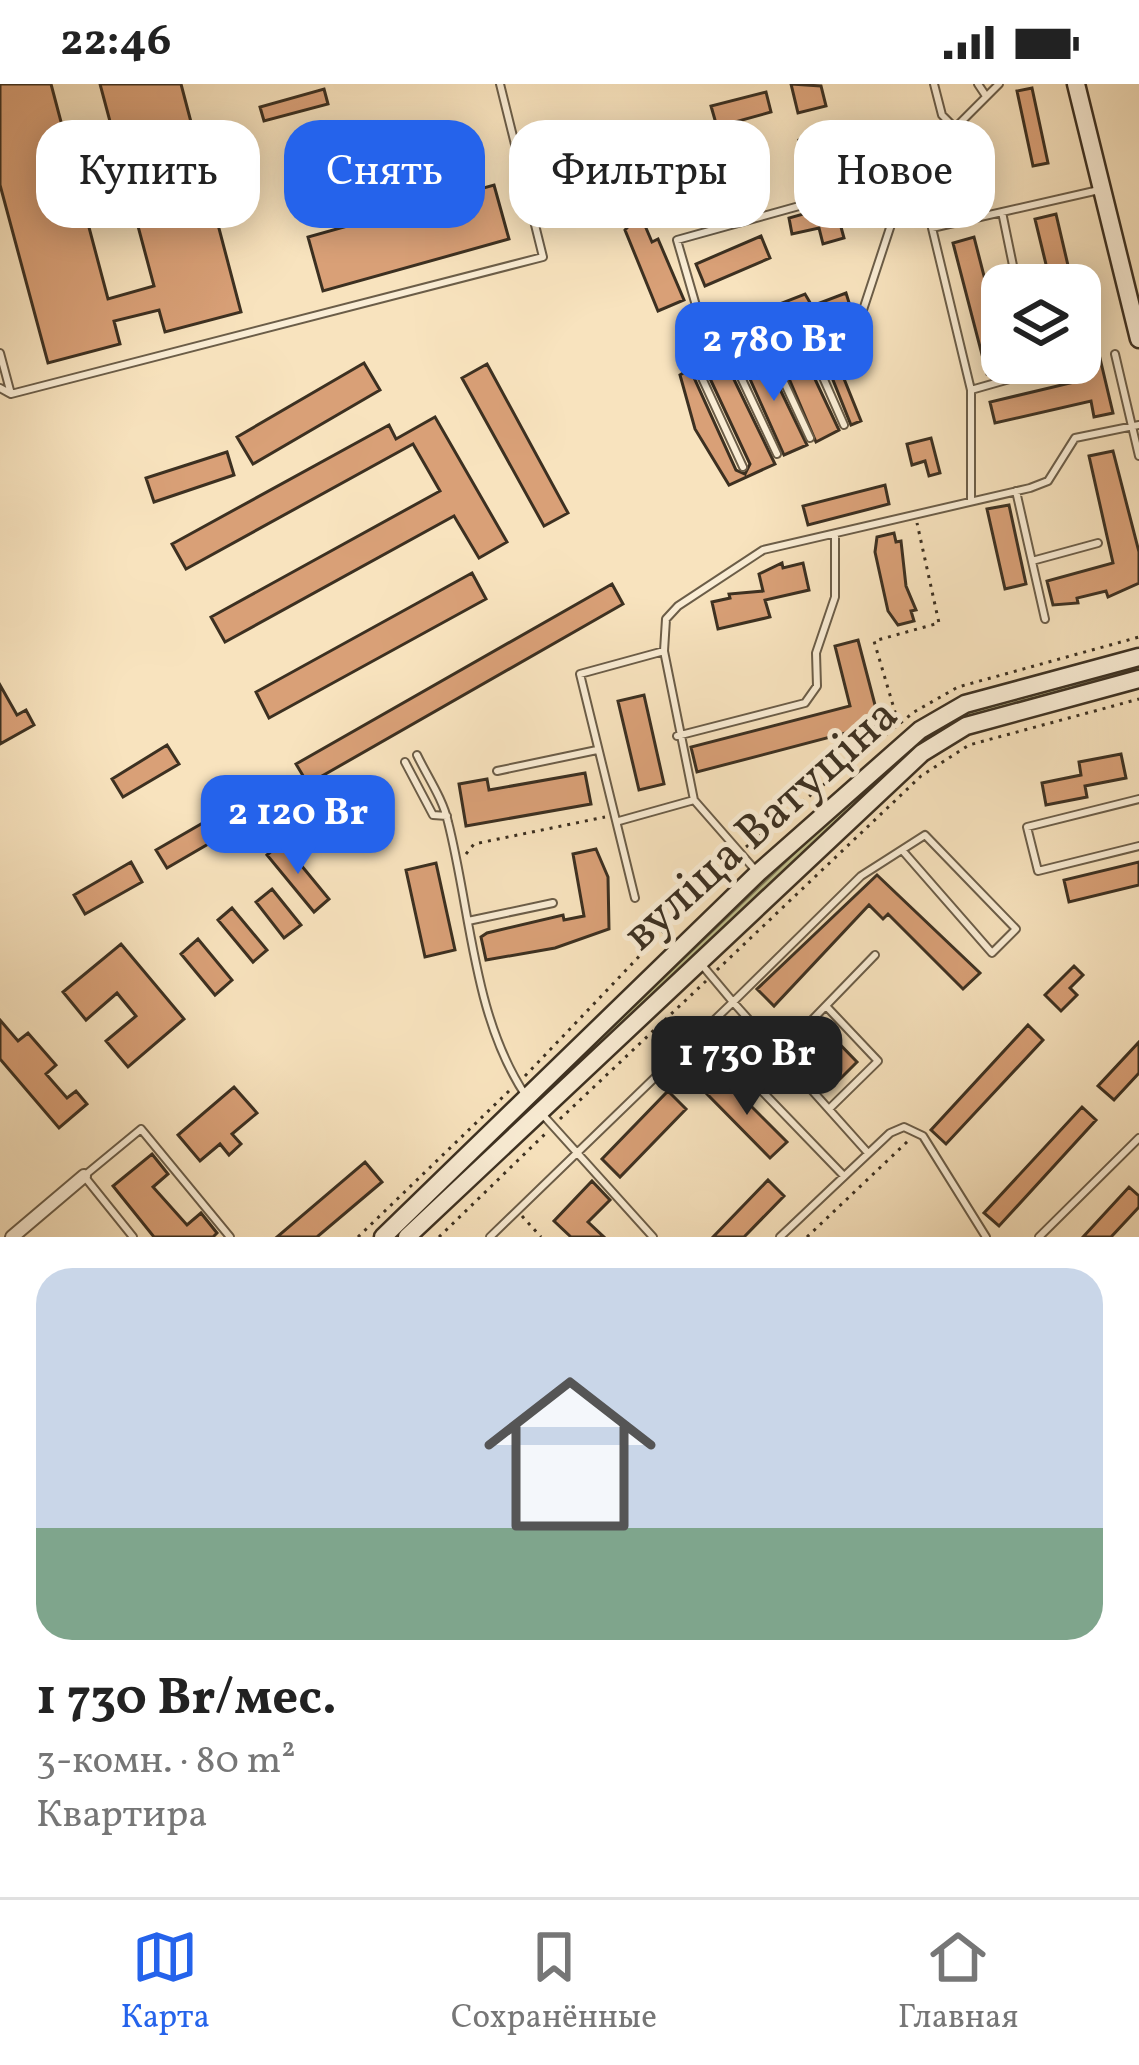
<!DOCTYPE html>
<html lang="ru">
<meta charset="utf-8">
<style>
body{margin:0;font-family:Vollkorn,serif;background:#f2f2f2;color:#222;height:100vh;display:flex;flex-direction:column;font-size:45px;white-space:nowrap}
*{box-sizing:border-box;margin:0}
p{font-size:39px;color:#767676}
.icon{flex:none;width:66px;height:66px;fill:none;stroke:currentColor;stroke-width:2;stroke-linecap:round;stroke-linejoin:round}
.map{position:relative;height:1153px;overflow:hidden}
.sheet{display:flex;flex-direction:column;background:#fff;flex:1}
.sheet>*{flex:none}
.guide{position:absolute;left:36px;top:36px;width:1068px;height:108px;display:flex;gap:24px}
.fabs{position:absolute;left:981px;top:180px;display:grid;gap:24px}
.fabs a{display:grid;place-items:center;width:120px;height:120px;border-radius:24px;background:#fff;box-shadow:0 6px 30px #0003;font-size:60px}
.price{position:absolute;translate:-50% -102px;padding:0 27px;border-radius:24px;background:#2563eb;color:#fff;font-size:39px;line-height:78px;filter:drop-shadow(0 3px 6px #0008)}
.price::after{content:'';position:absolute;left:50%;top:72px;width:36px;height:27px;margin-left:-18px;background:inherit;clip-path:polygon(0 0,100% 0,50% 100%)}
.price.selected{background:#222;color:#fff}
ul{padding:0;list-style:none}
li{display:grid;align-content:center;gap:24px;height:636px;padding:0 36px}
li span{display:grid;place-items:center;height:372px;border-radius:36px;color:#555}
li>.icon{margin-inline-start:auto}
span .icon{width:216px;height:216px;fill:#fffc;stroke-width:1}
li b{font-size:51px}
.pill{padding:0 42px;border-radius:36px;background:#fff;box-shadow:0 6px 30px #0003;font-size:42px;line-height:108px}
.pill.selected{background:#2563eb;color:#fff}
.status{display:flex;justify-content:space-between;align-items:center;height:84px;padding:0 60px;background:#fff;direction:ltr}
.status svg{height:33px;fill:currentColor}
.tab-bar{display:flex;justify-content:space-around;align-items:center;height:168px;border-top:3px solid #e0e0e0;background:#fff;font-size:33px;color:#767676}
.tab-bar a{display:grid;justify-items:center;gap:6px}
.tab-bar .selected{color:#2563eb}
.map>svg:first-child{display:block}
</style>
<div class="status"><b>22:46</b><svg viewBox="0 0 49 12"><path d="M0 12V9h3v3zM5 12V6h3v6zM10 12V3h3v9zM15 12V0h3v12zM26 1h20v11H26zM47 4h2v5h-2z"/></svg></div>
<div class="map">
<svg width="1139" height="1153" viewBox="0 0 1139 1153">
<defs>
<pattern id="grass-tufts" width="24" height="20" patternUnits="userSpaceOnUse" patternTransform="scale(3)"><rect width="24" height="20" fill="#c2c28e"/><path d="M3 7l-1-3M5 7V3M7 7l1-3M15 17l-1-3M17 17v-4M19 17l1-3" fill="none" stroke="#9f9e74"/></pattern>
</defs>
<rect width="100%" height="100%" fill="#f8e3be"/>
<filter id="stains"><feTurbulence type="fractalNoise" baseFrequency=".00167" numOctaves="4"/><feColorMatrix values="0 0 0 0 .2 0 0 0 0 .09 0 0 0 0 .02 0 0 0 .5 -.17"/></filter>
<radialGradient id="worn" r=".72"><stop offset=".6" stop-color="#630" stop-opacity="0"/><stop offset="1" stop-color="#630" stop-opacity=".3"/></radialGradient>
<!-- grass -->
<path fill="url(#grass-tufts)" stroke="#7f7958" stroke-width="3" d="M1139,581V588L960,637L893,684L398,1153H390L889,679L960,630Z"/>
<!-- building -->
<path fill="#d9a077" stroke="#3c3021" stroke-width="3" d="M0,0H51L108,215L154,202L100,0H181L241,228L165,248L159,226L114,237L120,260L48,279L0,101Z
M791,0L821,2L826,22L798,29Z
M1032,4L1048,79L1033,82L1017,7Z
M324,5L328,20L264,37L260,23Z
M766,8L771,28L717,43L711,22Z
M819,51L832,102L812,107L799,56Z
M970,75L974,101L957,104L959,77Z
M494,101L509,155L323,207L308,153Z
M835,121L844,154L823,160L819,144L792,150L789,134Z
M640,130L652,158L658,155L684,216L658,227L625,146Z
M1056,130L1070,190L1073,201H1051L1035,135Z
M761,152L770,174L705,202L696,180Z
M974,153L1002,262V286L987,290L953,159Z
M846,209L851,225L752,256L741,235L805,210L812,222Z
M726,237L734,257L700,272L693,251Z
M858,238L861,247L830,260L861,337L851,341L815,251Z
M1084,246L1089,268L1098,266L1113,329L1094,333L1091,317L995,339L990,318L1083,296L1079,279Z
M797,257L839,346L816,358L776,264Z
M762,268L807,361L784,371L741,275Z
M364,279L380,306L253,380L237,353Z
M726,279L775,380L729,401L695,345L680,291L690,285L736,386L745,390L750,380L706,286Z
M487,280L568,429L544,442L462,294Z
M435,333L507,458L479,474L454,432L225,558L211,533L440,407L413,360L186,485L172,460L389,341L396,355Z
M931,354L940,389L929,392L925,377L912,381L907,360Z
M1113,367L1139,468V499L1108,513L1106,507L1077,514L1078,519L1053,521L1047,497L1113,479L1089,372Z
M227,368L234,391L154,418L146,394Z
M885,401L889,420L808,441L803,422Z
M1009,421L1026,500L1005,505L987,425Z
M894,449L896,458L901,457L906,502L916,526L911,527L914,537L898,541L888,527L875,468L877,453Z
M782,479L783,484L803,479L809,506L765,516L770,533L718,545L712,518L730,514L729,510L763,507L759,490Z
M472,489L486,515L269,634L256,608Z
M612,500L623,520L308,700L296,680Z
M858,556L880,640L697,688L691,663L850,622L835,562Z
M0,601L17,631L26,626L34,641L0,660Z
M644,611L664,700L639,706L618,617Z
M167,661L179,680L123,713L112,695Z
M1121,670L1126,694L1085,702L1087,713L1046,721L1042,699L1081,691L1079,678Z
M585,689L591,720L466,742L459,700L487,695L489,706Z
M267,702L277,720L167,784L156,766Z
M282,758L329,815L314,828L267,771Z
M596,765L608,793L609,845L555,864L486,876L481,853L487,849L563,831L564,836L584,832L573,770Z
M131,778L142,798L85,830L74,811Z
M1139,778V801L1069,818L1064,796Z
M436,779L455,866L425,873L406,786Z
M877,791L980,889L963,905L888,830L883,835L869,821L774,922L757,905Z
M272,805L301,841L284,854L256,818Z
M232,824L267,866L253,878L218,836Z
M198,855L232,896L215,911L181,870Z
M121,860L184,935L128,983L106,957L136,932L117,909L86,936L63,908Z
M1074,882L1083,891L1070,904L1077,911L1061,927L1045,911Z
M0,936L18,957L28,949L56,981L46,990L67,1014L76,1007L87,1020L59,1044L0,975Z
M1028,941L1043,956L946,1060L931,1046Z
M825,945L857,978L839,996L806,963Z
M1139,958V989L1114,1016L1098,1002Z
M723,994L787,1058L770,1074L707,1010Z
M234,1003L257,1029L232,1050L241,1060L229,1071L220,1060L200,1077L178,1051Z
M668,1007L686,1025L620,1093L602,1075Z
M1082,1023L1096,1036L999,1142L984,1129Z
M152,1070L168,1090L153,1103L187,1141L201,1129L217,1149L213,1153H154L113,1102Z
M365,1078L382,1098L317,1153H277Z
M768,1096L784,1112L744,1153H713Z
M592,1097L610,1116L588,1138L604,1153H571L554,1137Z
M1129,1103L1139,1112V1123L1111,1153H1083Z"/>
<g fill="none" stroke-linecap="round" stroke-linejoin="round">
<!-- lane casing -->
<g stroke="#6b5d48" stroke-width="10">
<path id="lane" d="M934,0L942,31L953,42
M978,0L986,12
M1002,128L1017,201
M728,223L746,265
M697,225L677,156L907,92
M803,248L844,341
M766,259L810,354
M0,269L11,310
M730,270L777,370
M1115,270L1139,372
M0,304L11,310L543,173L500,0
M971,306L932,144L1099,106
M743,383L696,281L862,229L907,92L999,0
M1016,407L1045,535
M971,417V306L1034,288L1033,279
M1032,477L1098,459
M664,567L694,716L757,788
M677,652L805,619L817,602L816,569L835,513V450
M417,671C427,692 443,715 448,738C471,828 473,933 526,1012
M405,678L433,731L447,732
M497,687L597,666
M1139,715L1027,743L1038,787L1139,762
M619,737L694,716
M635,814L580,590L664,567L666,535L678,522L763,466L1030,404L1048,397L1075,354L1139,341
M468,837L553,819
M702,881L733,918L861,792L925,751L1016,845L992,869L902,766
M826,922L878,977L829,1025
M703,946L844,1092
M780,969L875,871
M543,1031L653,1153
M133,1153L84,1092L141,1045L230,1153
M490,1153L733,918L868,1069
M780,1153L890,1049L904,1043L923,1052L986,1153
M1039,1153L1139,1054"/>
</g>
<!-- street casing -->
<g stroke="#6b5d48" stroke-width="16">
<path id="street" d="M12,1153L84,1092"/>
</g>
<!-- secondary casing -->
<g stroke="#3c3021" stroke-width="21">
<path id="secondary" d="M1076,0L1139,255
M383,1153L758,789L920,646L965,620L1139,573
M407,1153L922,669L966,642L1139,595"/>
</g>
<!-- path -->
<path stroke="#3c3021" stroke-width="3" stroke-dasharray="3 6" stroke-linecap="butt" d="M898,638L874,557L939,539L917,439
M746,763L914,628L958,603L1139,553
M466,770L474,760L605,733
M717,886L921,692L969,661L1139,615
M525,992L734,773
M560,1035L706,897
M522,1132L541,1153
M358,1153L509,1007
M439,1153L545,1050
M807,1153L908,1057"/>
<!-- lane -->
<use href="#lane" stroke="#faedd5" stroke-width="6"/>
<!-- street -->
<use href="#street" stroke="#faedd5" stroke-width="12"/>
<!-- secondary -->
<use href="#secondary" stroke="#faedd5" stroke-width="16"/>
</g>
<g text-anchor="middle" dominant-baseline="central" stroke-width="10" stroke-linejoin="round" paint-order="stroke">
<!-- street labels -->
<g font-size="48" fill="#3c3021" stroke="#faedd5">
<text transform="translate(762 742) rotate(-42)">вуліца Ватуціна</text>
</g>
</g>
<rect width="100%" height="100%" filter="url(#stains)"/>
<rect width="100%" height="100%" fill="url(#worn)"/>
</svg>
<div class="fabs">
<a><svg class="icon" aria-label="layers" viewBox="0 0 24 24"><path d="M12 4l9 5-9 5-9-5zM3 14l9 5 9-5"/></svg></a>
</div>
<b class="price" style="left:774px;top:320px">2 780 Br</b>
<b class="price" style="left:298px;top:793px">2 120 Br</b>
<b class="price selected" style="left:747px;top:1034px">1 730 Br</b>
<div class="guide">
<a class="pill">Купить</a>
<a class="pill selected">Снять</a>
<a class="pill">Фильтры</a>
<a class="pill">Новое</a>
</div>
</div>
<section class="sheet">
<ul>
<li><span style="background:linear-gradient(#c9d6e8 70%,#7fa58c 0)"><svg class="icon" aria-label="home" viewBox="0 0 24 24"><path d="M3 11l9-7 9 7M6 9v11h12V9"/></svg></span><div><b>1 730 Br/мес.</b><p>3-комн. · 80 m²</p><p>Квартира</p></div></li>
</ul>
</section>
<nav class="tab-bar">
<a class="selected"><svg class="icon" aria-label="map" viewBox="0 0 24 24"><path d="M3 6l6-2 6 2 6-2v14l-6 2-6-2-6 2zM9 4v14M15 6v14"/></svg>Карта</a>
<a><svg class="icon" aria-label="saved" viewBox="0 0 24 24"><path d="M7 4h10v16l-5-4-5 4z"/></svg>Сохранённые</a>
<a><svg class="icon" aria-label="home" viewBox="0 0 24 24"><path d="M3 11l9-7 9 7M6 9v11h12V9"/></svg>Главная</a>
</nav>
